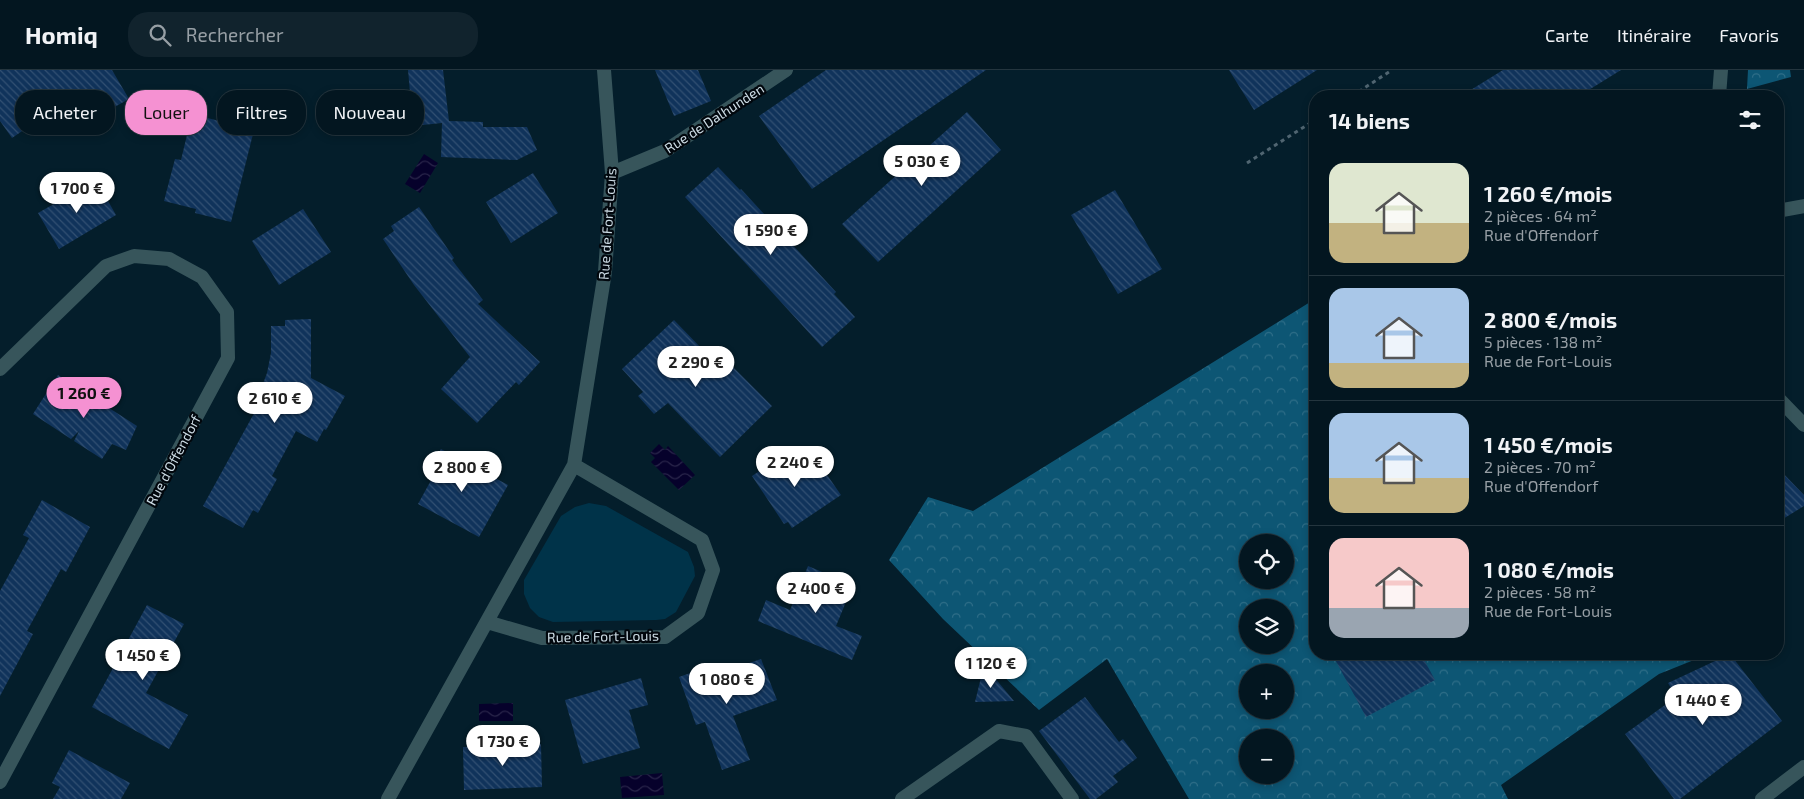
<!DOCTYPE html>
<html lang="fr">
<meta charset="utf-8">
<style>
body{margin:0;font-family:"Exo 2",sans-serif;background:#11232d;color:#f1f3f6;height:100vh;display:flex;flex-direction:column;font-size:19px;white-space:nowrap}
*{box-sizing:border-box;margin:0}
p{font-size:16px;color:#979fa5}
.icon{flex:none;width:28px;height:28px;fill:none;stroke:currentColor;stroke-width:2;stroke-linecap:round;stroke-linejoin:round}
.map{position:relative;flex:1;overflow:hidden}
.drawer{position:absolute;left:1309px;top:20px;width:475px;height:570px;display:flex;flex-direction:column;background:#031620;border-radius:20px;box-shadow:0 2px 8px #0003,0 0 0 1px #24353e}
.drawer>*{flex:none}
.banner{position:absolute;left:15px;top:20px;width:475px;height:45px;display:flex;gap:10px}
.tools{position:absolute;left:1239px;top:464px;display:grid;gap:10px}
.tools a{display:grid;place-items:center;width:55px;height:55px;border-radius:50%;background:#031620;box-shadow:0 2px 8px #0003,0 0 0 1px #24353e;font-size:25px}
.price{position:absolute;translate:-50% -42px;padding:0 11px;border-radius:18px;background:#fff;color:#222;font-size:16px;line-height:32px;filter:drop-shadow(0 1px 2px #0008)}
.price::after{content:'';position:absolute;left:50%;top:30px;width:15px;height:11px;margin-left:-8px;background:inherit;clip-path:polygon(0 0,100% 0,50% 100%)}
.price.current{background:#f591d2;color:#111}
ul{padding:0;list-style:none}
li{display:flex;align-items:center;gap:15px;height:125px;padding:0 20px}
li+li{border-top:1px solid #24353e}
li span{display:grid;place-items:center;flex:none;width:140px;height:100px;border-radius:15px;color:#555}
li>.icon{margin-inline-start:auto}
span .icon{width:60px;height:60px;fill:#fffc;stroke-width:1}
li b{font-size:21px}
h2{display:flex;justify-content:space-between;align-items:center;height:60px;padding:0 20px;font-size:21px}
.chip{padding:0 18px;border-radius:20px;background:#031620;box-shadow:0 2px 8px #0003,0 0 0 1px #24353e;font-size:18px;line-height:45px}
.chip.current{background:#f591d2;color:#111}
header{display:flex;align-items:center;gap:30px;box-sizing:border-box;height:70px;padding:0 25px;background:#031620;border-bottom:1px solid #24353e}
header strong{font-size:24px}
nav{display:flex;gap:28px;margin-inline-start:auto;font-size:18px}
.search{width:350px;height:45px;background:#11232d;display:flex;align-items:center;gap:12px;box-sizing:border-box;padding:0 18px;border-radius:20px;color:#979fa5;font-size:19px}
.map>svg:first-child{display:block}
</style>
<header>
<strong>Homiq</strong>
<div class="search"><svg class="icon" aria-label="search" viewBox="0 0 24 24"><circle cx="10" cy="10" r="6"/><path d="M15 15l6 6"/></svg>Rechercher</div>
<nav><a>Carte</a><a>Itinéraire</a><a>Favoris</a></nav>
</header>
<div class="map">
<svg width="1804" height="729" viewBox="0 0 1804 729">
<defs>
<pattern id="forest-crowns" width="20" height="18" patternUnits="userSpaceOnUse" patternTransform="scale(1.25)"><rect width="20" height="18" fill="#0d5674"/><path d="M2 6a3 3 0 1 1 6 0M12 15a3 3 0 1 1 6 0" fill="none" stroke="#2f6e88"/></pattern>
<pattern id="water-waves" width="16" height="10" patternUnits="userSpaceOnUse" patternTransform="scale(1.25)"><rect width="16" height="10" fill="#06012b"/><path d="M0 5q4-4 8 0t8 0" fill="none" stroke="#29254a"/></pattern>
<pattern id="building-back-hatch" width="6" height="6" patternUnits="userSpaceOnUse" patternTransform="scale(1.25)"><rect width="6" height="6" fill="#10335b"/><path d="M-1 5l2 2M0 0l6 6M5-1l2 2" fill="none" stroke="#325072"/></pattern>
</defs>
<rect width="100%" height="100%" fill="#041e2b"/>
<!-- grass -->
<path fill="#003349" d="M589,433L606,436L688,482L694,497L695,506L676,542L665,549L656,550L553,552L539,547L530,538L524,524V510L561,446L575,437Z"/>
<!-- forest -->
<path fill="url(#forest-crowns)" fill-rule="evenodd" d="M1748,0H1790L1791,7L1747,19Z
M1315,229V584H1449L1452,589L1463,584H1709L1659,604L1501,715L1508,729H1189L1107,589L1039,640L943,549L889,490L928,427L973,441ZM1248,472H1285V510H1248ZM1248,538H1285V575H1248ZM1248,602H1285V640H1248ZM1248,668H1285V705H1248Z"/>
<!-- water -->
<path fill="url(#water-waves)" d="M424,84L438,93L420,123L405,114Z
M659,374L665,380L668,376L695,405L679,420L651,392L655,388L650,383Z
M513,633V651H479V634Z
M662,703L664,725L622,728L620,707Z"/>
<!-- building -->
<path fill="url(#building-back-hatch)" d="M0,0H112L129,29L69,62L56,38L12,68L0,51Z
M408,0H443L449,51L483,52V57H527L537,80L517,90L441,87L442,53L413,56Z
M655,0H698L711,31L674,46Z
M826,0H986L812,119L759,46Z
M1229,0H1317L1254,40Z
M1503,0H1621L1579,26H1461Z
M967,42L1001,80L878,192L842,154Z
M192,44L254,60L231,152L195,143L196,139L164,131L175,89L181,90Z
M718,97L740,120L741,119L836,222L834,224L855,247L822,277L685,127Z
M533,103L558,143L511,173L486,132Z
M96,110L116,145L59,179L38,143Z
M1115,120L1162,199L1118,224L1071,145Z
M419,137L454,188L452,190L483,230L478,234L540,292L519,315L516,312L477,353L441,319L470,287L414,215L383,169L394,161L391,156Z
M303,139L331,182L279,215L252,171Z
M311,249V308L345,326L326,360L324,359L317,372L296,361L272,406L277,409L258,443L253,440L243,458L203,436L257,338L252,335L261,319L267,303L271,283V256H285V250Z
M674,250L704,281L706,279L726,301L732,296L772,336L720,387L668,333L654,344L638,326L643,322L622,299Z
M58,305L137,356L126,380L112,374L102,389L74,371L79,361L71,369L33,344Z
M795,377L814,406L823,399L841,425L792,458L788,452L784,454L752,406Z
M441,379L508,415L479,467L418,434L435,403L429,400Z
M1778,398L1804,425V436L1778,452Z
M42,430L90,457L66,502L61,499L27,561L33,564L0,626V521L29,468L23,465Z
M808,496L853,515L836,556L862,566L852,590L758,551L766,530L790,540Z
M147,535L184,554L146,623L188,645L169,679L92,637Z
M1332,584H1421L1435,610L1366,647Z
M1730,584L1782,651L1680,729H1674L1625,664L1676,627L1668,613Z
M761,589L777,630L733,646L750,690L722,700L705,652L696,655L679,607L707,597L711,606Z
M984,595L1014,631L975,632Z
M641,608L648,635L629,640L640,678L583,694L565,630Z
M1085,627L1119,672L1123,669L1137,688L1113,706L1118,712L1096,729H1090L1039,661Z
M541,674L542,717L464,720L463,677Z
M69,680L130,713L121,729H53L60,717L52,713Z"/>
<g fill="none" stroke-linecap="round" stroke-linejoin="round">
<!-- path -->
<path stroke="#506571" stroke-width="3" stroke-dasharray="4 4" stroke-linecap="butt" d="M1352,26L1392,0
M1247,93L1315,50"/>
<!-- service -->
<path stroke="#37555b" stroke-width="14" d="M1778,141L1804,136
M902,729L999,661L1026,666L1072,729
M1762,729L1804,697"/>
<!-- minor -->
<path stroke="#37555b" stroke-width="14" d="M1719,26L1721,0
M612,103L665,81L786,0
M0,299L106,196L134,186L169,189L202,207L227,242L228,288L0,712
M1778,328L1804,355
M487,552L542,568L665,567L698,543L713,500L702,470L574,395
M388,729L574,395L605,202L612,103L604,0"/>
</g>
<g text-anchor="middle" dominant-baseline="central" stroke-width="4.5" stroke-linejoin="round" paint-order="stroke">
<!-- street labels -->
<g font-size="14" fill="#ccdbe4" stroke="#01070d">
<text transform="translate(714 48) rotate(-33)">Rue de Dalhunden</text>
<text transform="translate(607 154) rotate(-86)">Rue de Fort-Louis</text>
<text transform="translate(173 390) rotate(-62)">Rue d'Offendorf</text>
<text transform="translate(603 566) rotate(-1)">Rue de Fort-Louis</text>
</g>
</g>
</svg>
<div class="tools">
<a><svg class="icon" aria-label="locate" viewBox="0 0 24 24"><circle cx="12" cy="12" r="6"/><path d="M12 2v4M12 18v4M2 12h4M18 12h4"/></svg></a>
<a><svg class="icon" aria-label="layers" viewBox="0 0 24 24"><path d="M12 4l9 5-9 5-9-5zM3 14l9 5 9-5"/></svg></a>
<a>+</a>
<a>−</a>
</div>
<b class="price" style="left:922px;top:117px">5 030 €</b>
<b class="price" style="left:77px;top:144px">1 700 €</b>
<b class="price" style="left:771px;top:186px">1 590 €</b>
<b class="price" style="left:696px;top:318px">2 290 €</b>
<b class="price current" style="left:84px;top:349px">1 260 €</b>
<b class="price" style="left:275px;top:354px">2 610 €</b>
<b class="price" style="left:795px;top:418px">2 240 €</b>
<b class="price" style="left:462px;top:423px">2 800 €</b>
<b class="price" style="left:816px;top:544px">2 400 €</b>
<b class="price" style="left:143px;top:611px">1 450 €</b>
<b class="price" style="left:991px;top:619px">1 120 €</b>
<b class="price" style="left:727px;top:635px">1 080 €</b>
<b class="price" style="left:1703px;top:656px">1 440 €</b>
<b class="price" style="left:503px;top:697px">1 730 €</b>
<div class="banner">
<a class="chip">Acheter</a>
<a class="chip current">Louer</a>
<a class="chip">Filtres</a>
<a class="chip">Nouveau</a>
</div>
<section class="drawer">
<h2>14 biens<svg class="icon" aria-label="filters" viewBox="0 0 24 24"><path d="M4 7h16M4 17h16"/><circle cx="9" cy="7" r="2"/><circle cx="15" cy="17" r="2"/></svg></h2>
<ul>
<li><span style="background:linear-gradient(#dfe7d0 60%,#c2b280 0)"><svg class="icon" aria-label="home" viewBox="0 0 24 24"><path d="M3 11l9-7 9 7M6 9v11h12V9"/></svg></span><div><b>1 260 €/mois</b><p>2 pièces · 64 m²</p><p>Rue d'Offendorf</p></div></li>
<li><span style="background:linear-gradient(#a9c7e8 75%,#c2b280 0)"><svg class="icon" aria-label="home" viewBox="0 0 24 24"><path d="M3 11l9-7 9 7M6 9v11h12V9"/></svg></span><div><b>2 800 €/mois</b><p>5 pièces · 138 m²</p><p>Rue de Fort-Louis</p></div></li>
<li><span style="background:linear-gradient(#a9c7e8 65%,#c2b280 0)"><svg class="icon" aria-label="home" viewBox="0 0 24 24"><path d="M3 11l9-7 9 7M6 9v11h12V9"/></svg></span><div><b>1 450 €/mois</b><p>2 pièces · 70 m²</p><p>Rue d'Offendorf</p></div></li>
<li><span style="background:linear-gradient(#f6c9c9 70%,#9aa5b1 0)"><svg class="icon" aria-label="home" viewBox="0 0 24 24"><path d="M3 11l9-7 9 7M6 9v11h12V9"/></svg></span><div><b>1 080 €/mois</b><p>2 pièces · 58 m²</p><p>Rue de Fort-Louis</p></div></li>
</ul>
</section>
</div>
